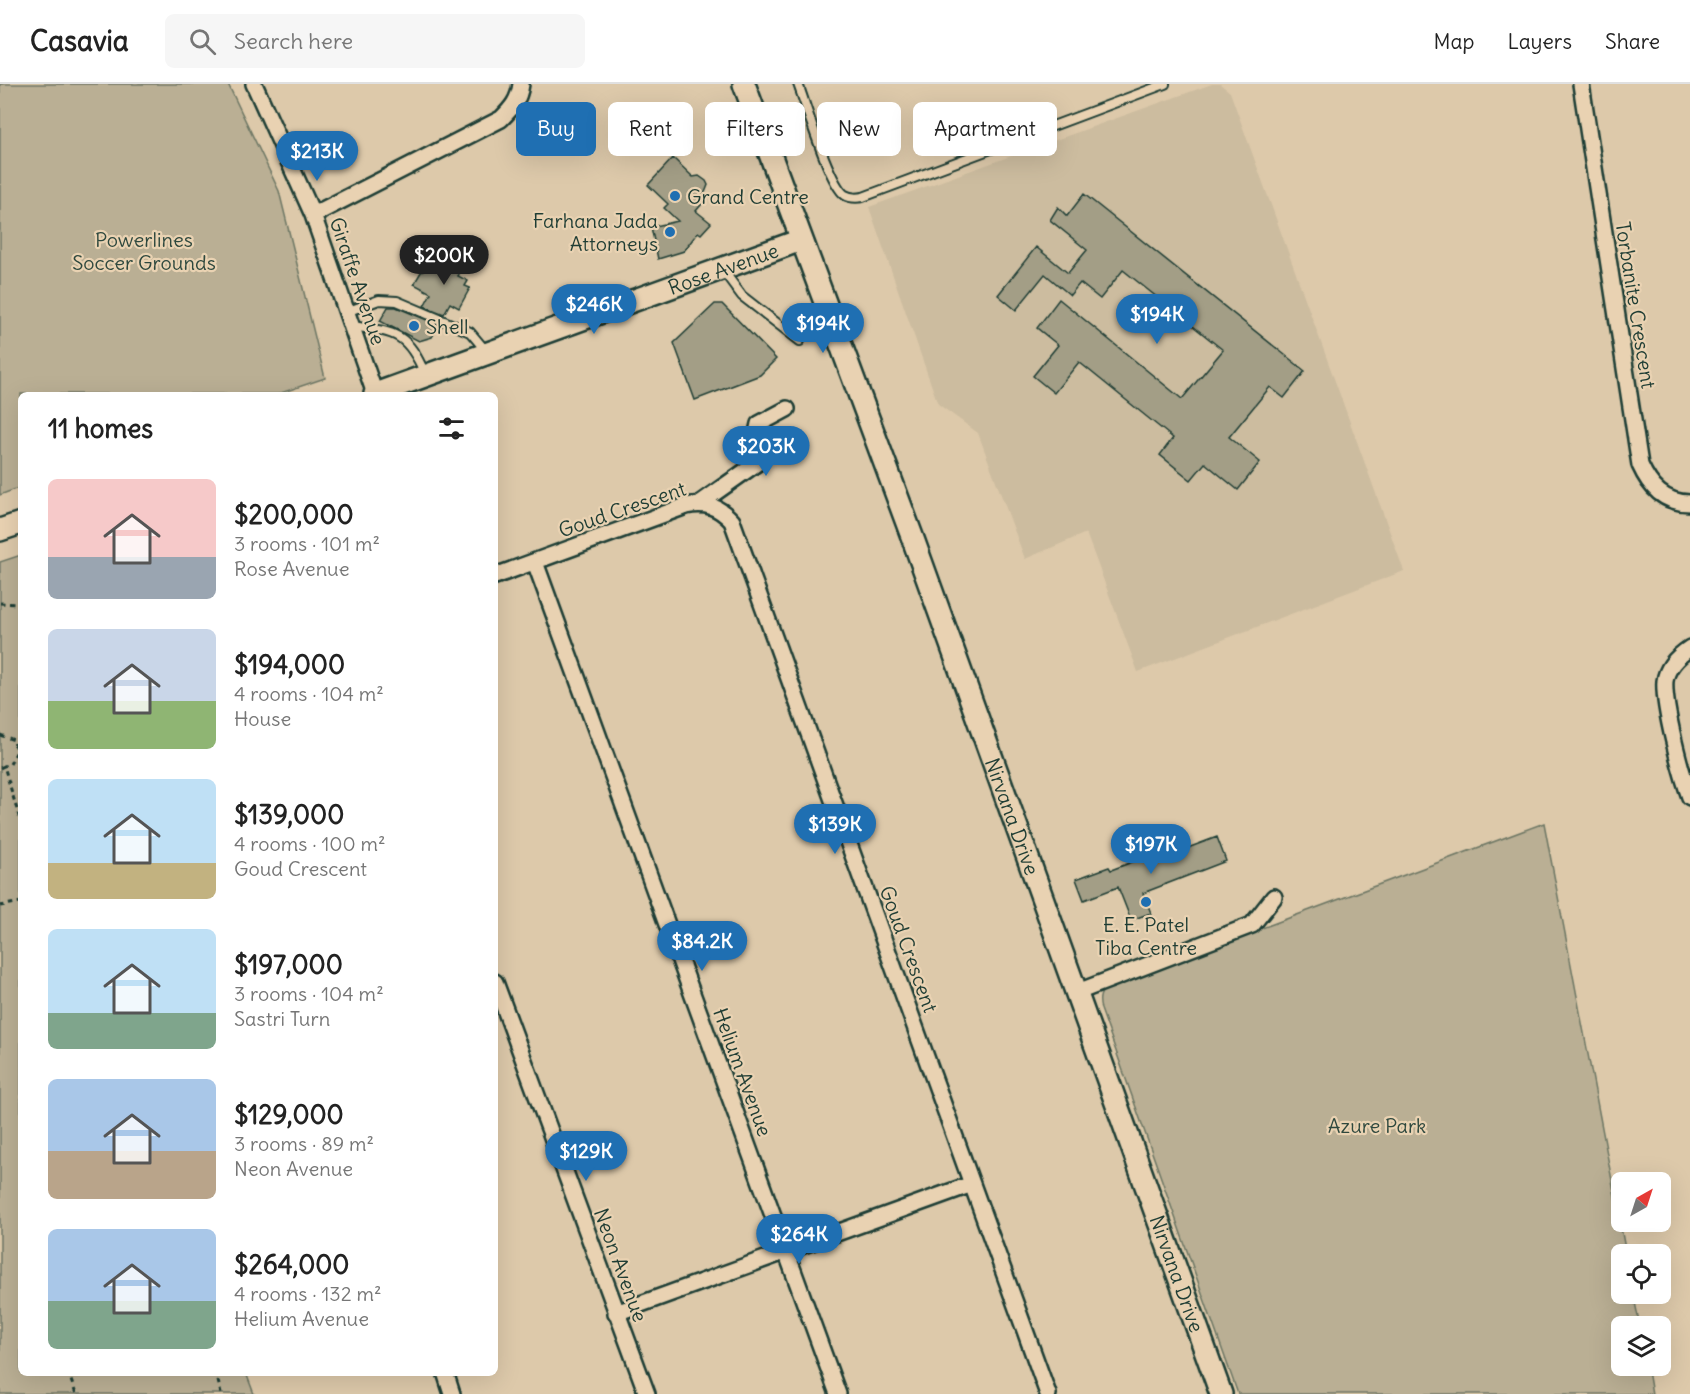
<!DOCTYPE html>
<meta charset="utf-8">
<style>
body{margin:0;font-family:Delius,sans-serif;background:#f6f6f6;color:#222;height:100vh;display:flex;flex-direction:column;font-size:22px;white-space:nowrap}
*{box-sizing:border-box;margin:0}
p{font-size:20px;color:#767676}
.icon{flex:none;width:33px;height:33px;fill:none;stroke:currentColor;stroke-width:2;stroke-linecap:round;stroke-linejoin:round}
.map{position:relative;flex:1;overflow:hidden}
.side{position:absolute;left:18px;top:308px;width:480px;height:984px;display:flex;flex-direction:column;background:#fff;border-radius:9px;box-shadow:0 6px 24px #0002}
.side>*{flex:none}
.guide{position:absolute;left:516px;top:18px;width:570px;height:54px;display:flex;gap:12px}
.needle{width:39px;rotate:39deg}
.buttons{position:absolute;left:1611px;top:1088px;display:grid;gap:12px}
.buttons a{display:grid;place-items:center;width:60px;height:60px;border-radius:9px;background:#fff;box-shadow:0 6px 24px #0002;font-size:30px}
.price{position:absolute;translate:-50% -51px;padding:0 14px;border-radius:21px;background:#1f6fb2;color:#fff;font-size:20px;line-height:39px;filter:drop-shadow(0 2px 3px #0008)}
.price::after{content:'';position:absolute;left:50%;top:36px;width:18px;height:14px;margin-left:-9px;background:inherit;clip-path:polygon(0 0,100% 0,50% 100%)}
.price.on{background:#222;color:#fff}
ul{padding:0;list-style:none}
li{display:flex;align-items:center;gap:18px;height:150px;padding:0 30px}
li span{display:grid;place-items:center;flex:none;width:168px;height:120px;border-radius:9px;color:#555}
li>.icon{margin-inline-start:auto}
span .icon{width:72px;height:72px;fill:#fffc;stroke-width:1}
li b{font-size:26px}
h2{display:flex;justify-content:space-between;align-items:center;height:72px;padding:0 30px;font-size:26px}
.chip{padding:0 21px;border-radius:9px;background:#fff;box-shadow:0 6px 24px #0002;font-size:21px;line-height:54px}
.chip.on{background:#1f6fb2;color:#fff}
header{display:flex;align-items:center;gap:36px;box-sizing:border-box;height:84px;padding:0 30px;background:#fff;border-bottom:2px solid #e0e0e0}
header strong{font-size:28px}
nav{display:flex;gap:33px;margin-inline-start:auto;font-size:21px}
.search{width:420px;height:54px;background:#f6f6f6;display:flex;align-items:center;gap:15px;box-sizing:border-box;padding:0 21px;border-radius:9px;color:#767676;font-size:22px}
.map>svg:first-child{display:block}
</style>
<header>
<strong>Casavia</strong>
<div class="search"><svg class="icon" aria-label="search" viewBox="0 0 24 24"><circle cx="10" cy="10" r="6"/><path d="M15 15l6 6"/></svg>Search here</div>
<nav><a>Map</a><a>Layers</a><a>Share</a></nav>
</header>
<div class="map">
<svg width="1690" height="1310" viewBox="0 0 1690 1310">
<rect width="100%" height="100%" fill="#ddc9aa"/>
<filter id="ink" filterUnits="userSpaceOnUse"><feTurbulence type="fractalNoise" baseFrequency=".0167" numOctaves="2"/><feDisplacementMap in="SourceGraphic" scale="12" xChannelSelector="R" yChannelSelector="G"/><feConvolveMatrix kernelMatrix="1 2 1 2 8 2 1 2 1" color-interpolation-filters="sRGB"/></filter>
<g filter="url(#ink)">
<!-- built -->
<path fill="#ccbc9f" d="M1212,0H1220L1230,8L1404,487L1138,588L1086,449L1025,475L978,349L938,320L869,123Z"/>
<!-- green -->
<path fill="#baaf94" stroke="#6c7664" stroke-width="1.5" d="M0,0H228L279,107L325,294L278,310H21V403L0,411Z
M21,471V1288L246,1289L254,1310H0V478Z
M1544,739L1626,1170H1622V1209H1633L1640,1242H1622V1281H1647L1652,1310H1238L1101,925C1098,914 1100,908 1109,901Z"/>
<!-- building -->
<path fill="#a39e86" stroke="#1f3d34" stroke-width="1.5" d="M655,26L662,59L639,64L632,31Z
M673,74L693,93L699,92L706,97L708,101L704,111L707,114L696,127L711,139L701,150L698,148L684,167L658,175L651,143L678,137L664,124L668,120L648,101Z
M1084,110L1305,287L1284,314L1270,303L1229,353L1260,378L1238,406L1205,379L1191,396L1160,371L1173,354L1079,278L1054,309L1033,292L1058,261L1037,244L1059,215L1182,315L1223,266L1123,186L1100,215L1080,199L1070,211L1045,190L1016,226L998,211L1036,163L1068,189L1087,166L1050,136L1058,123L1067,132Z
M454,172L466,178L458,192L468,197L465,202L470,204L459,224L450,219L444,230L424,222L431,209L414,200L421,188L434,181L446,187Z
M715,220H722L776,275L760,291L695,316L674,259Z
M388,223H396L439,241L432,253L419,257L380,237Z
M1217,753L1226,777L1143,809L1151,829L1131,836L1118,803L1084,816L1076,795L1109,783L1111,786L1159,768L1161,774Z"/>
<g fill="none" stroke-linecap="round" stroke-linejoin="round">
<!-- lane casing -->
<g stroke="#1f3d34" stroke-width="12">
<path id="lane" d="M798,0C806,21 829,100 845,111C850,114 857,114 863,113L1165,0
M722,185L742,212L800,257
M346,228L379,216L397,217L470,248L486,267
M352,242C395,248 407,248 425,290"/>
</g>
<!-- street casing -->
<g stroke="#1f3d34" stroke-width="20">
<path id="street" d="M254,0L313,131L375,310
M1581,0L1640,381C1650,403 1664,419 1690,419
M313,131L501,35C512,24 519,16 521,0
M699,420L757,379L761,373L757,349L759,340L787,325
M535,478L838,1310
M495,492L686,422C706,418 718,422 732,437L1048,1310
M1690,564C1678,572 1667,582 1665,597C1663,621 1681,689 1690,713
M495,898L647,1310
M1075,909L1252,841L1274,813
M616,1229L972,1100
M445,1288L452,1310"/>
</g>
<!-- secondary casing -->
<g stroke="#1f3d34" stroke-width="26">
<g id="secondary">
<path id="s1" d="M744,0L913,455L1221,1310"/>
<path id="s2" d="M375,310L801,156"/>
<path d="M0,446L21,439"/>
</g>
</g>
<!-- path -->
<path stroke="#1f3d34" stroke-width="3" stroke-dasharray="4.5 4.5" stroke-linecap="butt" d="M0,519L21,520
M0,651L14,656L16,669L10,680L4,682
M0,684L4,682L21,739
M0,822L21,818
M68,1288L76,1310
M216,1288L221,1310"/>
<!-- lane -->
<use href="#lane" stroke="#e9d2b2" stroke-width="8"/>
<!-- street -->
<use href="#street" stroke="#e9d2b2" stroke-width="15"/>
<!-- secondary -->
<use href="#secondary" stroke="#e9d2b2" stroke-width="21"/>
</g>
</g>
<!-- markers -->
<g fill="#1f6fb2" stroke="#e9d2b2" stroke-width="2">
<circle cx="675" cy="112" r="6"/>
<circle cx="670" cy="148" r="6"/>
<circle cx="414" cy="242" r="6"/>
<circle cx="1146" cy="818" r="6"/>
</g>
<g text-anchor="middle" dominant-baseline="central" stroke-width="4.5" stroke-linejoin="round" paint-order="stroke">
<!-- poi labels -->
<g font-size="20" fill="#1f3d34" stroke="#e9d2b2" text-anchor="start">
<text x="687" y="112">Grand Centre</text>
<text x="658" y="136" text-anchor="end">Farhana Jada<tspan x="658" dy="23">Attorneys</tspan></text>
<text x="426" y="242">Shell</text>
<text x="1146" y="840" text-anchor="middle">E. E. Patel<tspan x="1146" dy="23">Tiba Centre</tspan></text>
</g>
<!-- park labels -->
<g font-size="20" fill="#2e483e" stroke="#e9d2b2">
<text x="144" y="155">Powerlines<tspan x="144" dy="23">Soccer Grounds</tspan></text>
<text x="1377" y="1041">Azure Park</text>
</g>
<!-- street labels -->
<g font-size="20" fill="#1f3d34" stroke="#e9d2b2">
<text stroke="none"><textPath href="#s2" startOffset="370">Rose Avenue</textPath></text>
<text transform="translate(358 197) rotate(71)">Giraffe Avenue</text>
<text transform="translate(1636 221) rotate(81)">Torbanite Crescent</text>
<text transform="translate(622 425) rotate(-19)">Goud Crescent</text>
<text stroke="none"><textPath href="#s1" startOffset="780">Nirvana Drive</textPath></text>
<text transform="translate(909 865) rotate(70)">Goud Crescent</text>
<text transform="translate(743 988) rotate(70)">Helium Avenue</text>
<text transform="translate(621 1181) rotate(70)">Neon Avenue</text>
<text stroke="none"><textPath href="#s1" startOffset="1266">Nirvana Drive</textPath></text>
</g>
</g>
</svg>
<div class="buttons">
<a><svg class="needle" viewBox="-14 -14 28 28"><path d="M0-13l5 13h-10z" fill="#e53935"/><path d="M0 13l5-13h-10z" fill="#767676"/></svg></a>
<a><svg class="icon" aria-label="locate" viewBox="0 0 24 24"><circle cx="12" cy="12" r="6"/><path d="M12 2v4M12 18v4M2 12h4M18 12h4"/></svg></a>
<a><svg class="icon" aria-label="layers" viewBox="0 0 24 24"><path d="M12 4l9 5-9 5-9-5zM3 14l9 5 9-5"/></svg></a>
</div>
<b class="price" style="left:317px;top:98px">$213K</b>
<b class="price on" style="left:444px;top:202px">$200K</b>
<b class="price" style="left:594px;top:251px">$246K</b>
<b class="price" style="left:1157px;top:261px">$194K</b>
<b class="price" style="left:823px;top:270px">$194K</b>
<b class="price" style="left:766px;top:393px">$203K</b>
<b class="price" style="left:835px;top:771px">$139K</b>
<b class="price" style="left:1151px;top:791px">$197K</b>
<b class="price" style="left:702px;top:888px">$84.2K</b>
<b class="price" style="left:586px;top:1098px">$129K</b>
<b class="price" style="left:799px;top:1181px">$264K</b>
<div class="guide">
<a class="chip on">Buy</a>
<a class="chip">Rent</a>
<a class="chip">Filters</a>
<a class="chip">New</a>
<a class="chip">Apartment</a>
</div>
<section class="side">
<h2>11 homes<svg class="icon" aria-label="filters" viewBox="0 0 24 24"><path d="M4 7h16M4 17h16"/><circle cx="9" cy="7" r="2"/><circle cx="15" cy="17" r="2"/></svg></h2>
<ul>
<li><span style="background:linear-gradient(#f6c9c9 65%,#9aa5b1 0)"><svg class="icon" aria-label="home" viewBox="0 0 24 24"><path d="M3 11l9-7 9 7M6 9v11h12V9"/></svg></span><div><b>$200,000</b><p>3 rooms · 101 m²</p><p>Rose Avenue</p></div></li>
<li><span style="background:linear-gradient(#c9d6e8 60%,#8fb573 0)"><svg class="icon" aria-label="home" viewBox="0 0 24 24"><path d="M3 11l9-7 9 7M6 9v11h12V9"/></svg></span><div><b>$194,000</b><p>4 rooms · 104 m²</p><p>House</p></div></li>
<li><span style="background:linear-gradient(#bfe0f5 70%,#c2b280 0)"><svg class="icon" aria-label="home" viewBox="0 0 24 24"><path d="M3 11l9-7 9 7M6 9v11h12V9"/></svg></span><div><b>$139,000</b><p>4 rooms · 100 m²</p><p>Goud Crescent</p></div></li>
<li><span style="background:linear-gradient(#bfe0f5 70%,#7fa58c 0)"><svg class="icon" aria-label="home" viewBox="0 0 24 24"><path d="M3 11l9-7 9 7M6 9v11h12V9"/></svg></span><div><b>$197,000</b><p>3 rooms · 104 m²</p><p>Sastri Turn</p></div></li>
<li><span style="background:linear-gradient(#a9c7e8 60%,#b9a48a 0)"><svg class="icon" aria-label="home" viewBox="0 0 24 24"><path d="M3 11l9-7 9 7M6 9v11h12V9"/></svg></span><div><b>$129,000</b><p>3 rooms · 89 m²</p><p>Neon Avenue</p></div></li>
<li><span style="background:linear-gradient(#a9c7e8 60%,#7fa58c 0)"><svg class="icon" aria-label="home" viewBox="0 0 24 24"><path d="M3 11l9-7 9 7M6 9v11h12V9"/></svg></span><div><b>$264,000</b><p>4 rooms · 132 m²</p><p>Helium Avenue</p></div></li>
</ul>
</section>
</div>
